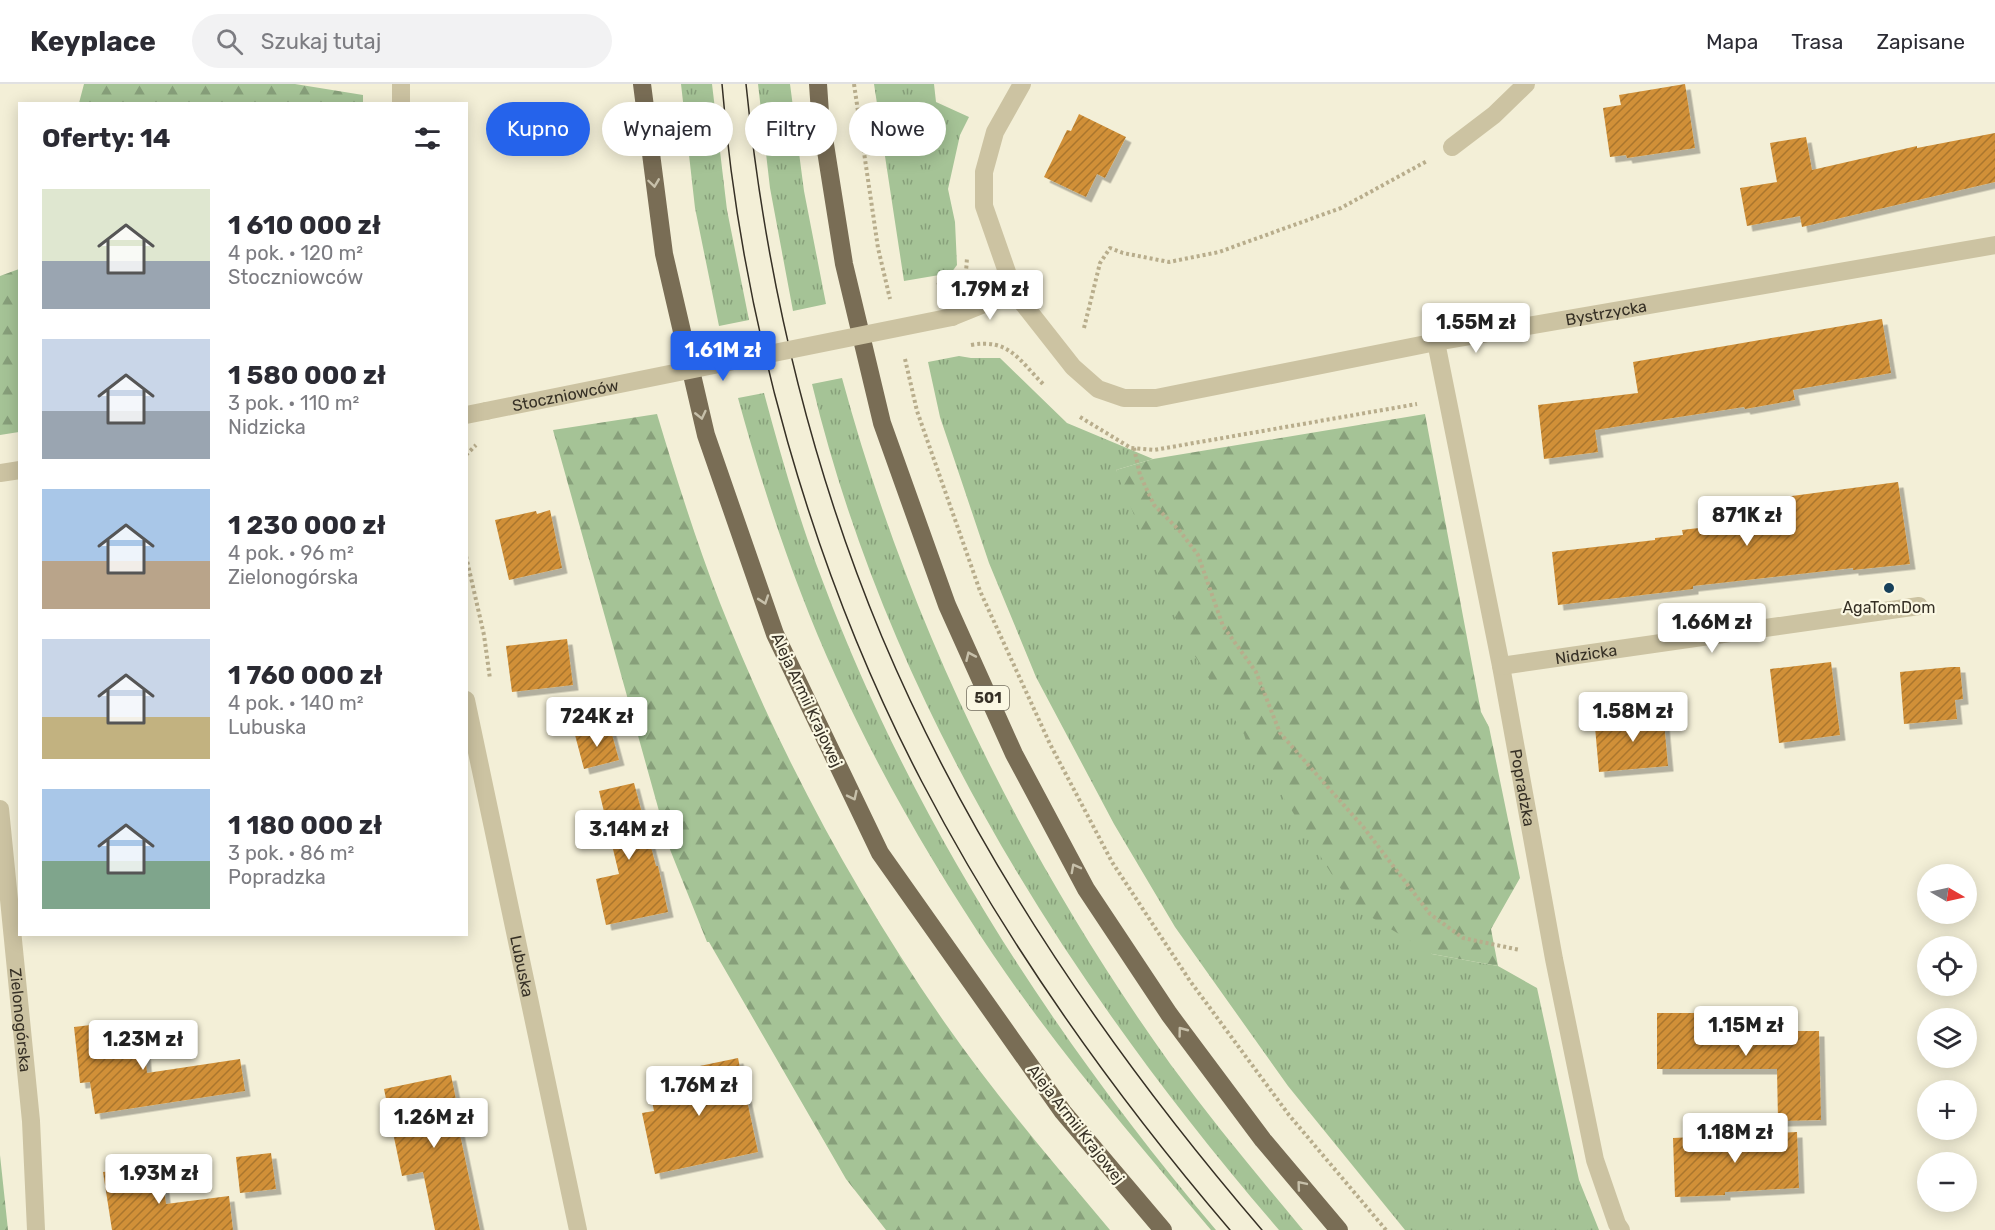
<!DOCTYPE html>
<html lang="pl">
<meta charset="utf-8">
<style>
body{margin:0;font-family:Rubik,sans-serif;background:#f2f2f3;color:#2b2b33;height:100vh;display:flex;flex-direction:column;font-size:22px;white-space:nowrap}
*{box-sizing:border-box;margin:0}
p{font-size:20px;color:#7c7c81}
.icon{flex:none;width:33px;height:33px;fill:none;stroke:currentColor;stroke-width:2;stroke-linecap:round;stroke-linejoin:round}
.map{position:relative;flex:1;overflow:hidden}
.sheet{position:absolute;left:18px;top:18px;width:450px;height:834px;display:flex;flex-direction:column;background:#fff;border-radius:0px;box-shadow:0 3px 15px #0003}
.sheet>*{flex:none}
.top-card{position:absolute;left:486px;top:18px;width:570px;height:54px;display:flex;gap:12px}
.needle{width:39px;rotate:99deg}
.fabs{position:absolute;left:1917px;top:780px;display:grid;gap:12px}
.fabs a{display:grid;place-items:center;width:60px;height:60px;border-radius:50%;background:#fff;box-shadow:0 3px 15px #0003;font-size:30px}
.price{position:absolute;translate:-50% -51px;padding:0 14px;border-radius:6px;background:#fff;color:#222;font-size:20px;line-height:39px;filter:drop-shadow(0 2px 3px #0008)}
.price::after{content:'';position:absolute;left:50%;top:36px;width:18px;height:14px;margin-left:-9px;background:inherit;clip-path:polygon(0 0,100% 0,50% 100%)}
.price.current{background:#2563eb;color:#fff}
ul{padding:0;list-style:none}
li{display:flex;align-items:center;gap:18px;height:150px;padding:0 24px}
li span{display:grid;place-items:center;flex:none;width:168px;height:120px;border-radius:0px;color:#555}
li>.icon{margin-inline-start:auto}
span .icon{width:72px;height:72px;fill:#fffc;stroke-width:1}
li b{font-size:26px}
h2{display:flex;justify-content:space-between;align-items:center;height:72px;padding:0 24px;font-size:26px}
.pill{padding:0 21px;border-radius:27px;background:#fff;box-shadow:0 3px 15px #0003;font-size:21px;line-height:54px}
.pill.current{background:#2563eb;color:#fff}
header{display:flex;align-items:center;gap:36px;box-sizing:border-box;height:84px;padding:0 30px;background:#fff;border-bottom:2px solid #e1e1e2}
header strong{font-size:28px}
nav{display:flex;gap:33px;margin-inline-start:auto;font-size:21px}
.search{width:420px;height:54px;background:#f2f2f3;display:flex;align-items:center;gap:15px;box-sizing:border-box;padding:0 21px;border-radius:33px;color:#7c7c81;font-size:22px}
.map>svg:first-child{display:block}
</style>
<header>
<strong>Keyplace</strong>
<div class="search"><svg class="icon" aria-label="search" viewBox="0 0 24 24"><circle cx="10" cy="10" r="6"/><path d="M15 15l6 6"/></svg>Szukaj tutaj</div>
<nav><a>Mapa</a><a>Trasa</a><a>Zapisane</a></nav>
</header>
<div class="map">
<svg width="1995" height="1146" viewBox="0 0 1995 1146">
<defs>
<pattern id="grass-tufts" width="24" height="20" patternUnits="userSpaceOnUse" patternTransform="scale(1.5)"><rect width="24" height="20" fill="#a5c396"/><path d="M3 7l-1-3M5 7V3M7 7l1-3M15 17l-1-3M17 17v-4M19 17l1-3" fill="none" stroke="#879f7a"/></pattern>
<pattern id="forest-firs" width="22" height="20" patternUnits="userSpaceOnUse" patternTransform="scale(1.5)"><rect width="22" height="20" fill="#a5c396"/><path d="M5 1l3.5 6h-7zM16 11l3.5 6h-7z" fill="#879f7a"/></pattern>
<pattern id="building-hatch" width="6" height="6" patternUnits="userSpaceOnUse" patternTransform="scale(1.5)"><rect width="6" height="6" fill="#d19037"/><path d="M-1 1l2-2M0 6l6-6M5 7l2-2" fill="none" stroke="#aa762e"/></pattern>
<filter id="shadow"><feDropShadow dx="5.5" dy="5.5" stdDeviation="0" flood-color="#0004"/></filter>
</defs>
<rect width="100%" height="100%" fill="#f3efd7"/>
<!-- grass -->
<path fill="url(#grass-tufts)" d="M681,0H712L727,126L749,236L719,242L695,124Z
M758,0H790L804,107L826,220L793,227L770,104Z
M874,0H934L936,18L969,33L960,51L948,105L955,138L957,181L951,189L904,197Z
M959,272L971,274H1000L1067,339L1153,375L1116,386L1432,870L1498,882L1537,904L1579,1096L1599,1146H1405L1288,1002L1175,843L1114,740L1036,593L989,479L940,333L928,278Z
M842,294C909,541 1022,773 1171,981C1213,1038 1258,1092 1303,1146H1279C1067,900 889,619 812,300Z
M764,309C781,372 799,436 823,498C912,736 1052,952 1216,1146H1211C1136,1057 1059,968 994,872C934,783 880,690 836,593C795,503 764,409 738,314Z"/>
<!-- forest -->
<path fill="url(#forest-firs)" d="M84,0H295L363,11V19H79Z
M19,185V348L0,351V192Z
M657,330C676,393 696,457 720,519C778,667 854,808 945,939C995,1011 1053,1078 1110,1146H886L846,1095L709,858H707L669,763L553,346Z
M1425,330L1481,628L1489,643L1520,794L1491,845L1498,882L1432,870L1351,821L1183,553L1116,386L1153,375Z
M0,1071L8,1146H0Z"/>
<!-- building -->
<path fill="url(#building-hatch)" filter="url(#shadow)" d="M1685,0L1695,64L1627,74L1626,71L1610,73L1603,24L1621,21L1619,11Z
M1079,30L1126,53L1105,94L1097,90L1086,113L1044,93L1067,46L1071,47Z
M1995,49V98L1802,143L1800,132L1747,142L1740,104L1777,98L1770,59L1806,53L1812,86L1917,62V64Z
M1882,235L1891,289L1793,306L1795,316L1745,325L1744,323L1595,346L1598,368L1544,375L1538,321L1638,309L1633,278Z
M1898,398L1910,480L1853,486V484L1693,502V505L1558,521L1552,468L1655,456V454L1683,451L1682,446L1732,440L1731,428L1740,427L1739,419Z
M550,426L562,484L509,496L495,436L536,427L537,430Z
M567,555L573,601L512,608L506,562Z
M1831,578L1840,651L1779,659L1770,585Z
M1951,583H1960L1963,615L1955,616L1957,635L1904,640L1900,588Z
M1663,627L1668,682L1599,688L1595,643L1621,640L1620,631Z
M610,643L619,676L584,685L575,651Z
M634,699L656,782H658L668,828L606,841L596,795L619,790L599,707Z
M1657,929H1723V947H1819L1821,1036L1778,1037L1777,985H1657Z
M124,937L142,938L147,989L240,975L245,1007L95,1030L90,998L80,999L74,943Z
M738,974L758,1068L655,1090L642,1029L654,1027L647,993Z
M451,991L461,1040L458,1041L480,1146H435L423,1088L402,1092L384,1005Z
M1797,1048L1799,1104L1725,1108V1111L1675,1113L1673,1054Z
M271,1069L276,1105L240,1109L236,1073Z
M161,1081L166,1120L229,1112L233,1146H112L103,1088Z"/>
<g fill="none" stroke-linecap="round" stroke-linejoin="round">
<!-- path -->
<path stroke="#b8ad8c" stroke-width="4" stroke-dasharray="3 3" stroke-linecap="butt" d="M854,0L878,164L890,215
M960,194L966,188L967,174
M1084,244L1100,179L1110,164L1123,169L1169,178L1219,168L1341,124L1427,77
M971,261C1009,254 1019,276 1043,300
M905,275L917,327L980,507L1050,660L1112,778L1190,897L1289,1031L1386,1146
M1080,333L1131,364L1154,366L1417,320
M1134,364L1140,391L1154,421L1179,446L1198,471L1223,542L1256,588L1280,649L1364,744L1430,830L1463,854L1520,866
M466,371L476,361
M466,472L484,551L490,595"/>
<!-- lane -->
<path stroke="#ccc3a2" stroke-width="18" d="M1452,63L1494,31L1526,0"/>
<!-- street -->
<g stroke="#ccc3a2" stroke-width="18">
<path id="s1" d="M1022,0L995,48L984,88V122L1014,208L1073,283L1098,305L1124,314H1156L1436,258L1995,161"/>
<path d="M401,20V0"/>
<path d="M952,233L1014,208"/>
<path id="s2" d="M1436,258L1501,582L1554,875L1595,1076L1617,1140L1621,1146"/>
<path d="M466,331L486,327"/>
<path d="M0,389L20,386"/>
<path id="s3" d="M1501,582L1919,522"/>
<path id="s4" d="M466,616L578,1146"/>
<path id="s5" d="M0,725L31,1037L36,1146"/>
</g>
<!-- primary -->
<path stroke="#796d55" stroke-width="18" d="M642,0L664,170L706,351L775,550L880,769L1063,1028L1163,1146
M818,0L820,29L844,180L882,339L947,521L1014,670L1086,805L1169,930L1263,1056L1339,1146"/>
<!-- tram -->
<path stroke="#363025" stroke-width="1.5" d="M722,0C741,236 812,488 922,698C1006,859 1112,1008 1230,1146
M746,0C765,189 809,378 882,553C974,771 1109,968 1262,1146"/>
<!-- path-bridge -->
<path stroke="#b8ad8c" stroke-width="4" stroke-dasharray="3 3" stroke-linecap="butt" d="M937,201L946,199"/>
<!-- street-bridge -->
<path stroke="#ccc3a2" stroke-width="18" id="s6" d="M486,327L952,233"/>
</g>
<!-- one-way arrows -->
<defs><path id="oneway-chevron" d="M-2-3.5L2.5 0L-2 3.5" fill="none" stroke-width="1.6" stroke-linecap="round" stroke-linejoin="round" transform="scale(1.5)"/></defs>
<g stroke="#c7c0aa">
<use href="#oneway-chevron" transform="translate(654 99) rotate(82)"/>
<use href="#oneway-chevron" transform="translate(701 331) rotate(77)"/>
<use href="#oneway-chevron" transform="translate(764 516) rotate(71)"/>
<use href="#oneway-chevron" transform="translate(970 572) rotate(-114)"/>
<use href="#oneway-chevron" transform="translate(853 712) rotate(64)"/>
<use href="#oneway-chevron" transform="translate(1075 784) rotate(-118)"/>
<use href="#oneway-chevron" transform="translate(1182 947) rotate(-127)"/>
<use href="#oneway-chevron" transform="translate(1301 1101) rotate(-130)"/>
</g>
<!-- markers -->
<circle fill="#17405b" stroke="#fbf8e3" stroke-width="2" cx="1889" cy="504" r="6"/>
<g text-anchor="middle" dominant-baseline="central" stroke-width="4.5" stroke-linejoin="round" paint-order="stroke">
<!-- shield labels -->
<rect fill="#fbf8e3" stroke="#716c5e" stroke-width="1.5" x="967" y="602" width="42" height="24" rx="4.5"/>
<g font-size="15" font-weight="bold" fill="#363025">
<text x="988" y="614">501</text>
</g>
<!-- street labels -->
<g font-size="16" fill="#363025" stroke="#fbf8e3">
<text stroke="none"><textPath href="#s1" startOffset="868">Bystrzycka</textPath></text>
<text stroke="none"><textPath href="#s6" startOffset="81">Stoczniowców</textPath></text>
<text stroke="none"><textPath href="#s3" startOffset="86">Nidzicka</textPath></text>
<text transform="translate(807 616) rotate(65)">Aleja Armii Krajowej</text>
<text stroke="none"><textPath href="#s2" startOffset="454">Popradzka</textPath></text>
<text stroke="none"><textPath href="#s4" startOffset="272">Lubuska</textPath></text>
<text stroke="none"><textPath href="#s5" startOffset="212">Zielonogórska</textPath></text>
<text transform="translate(1076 1040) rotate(52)">Aleja Armii Krajowej</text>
</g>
<!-- poi labels -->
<g font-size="16" fill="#363025" stroke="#fbf8e3">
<text x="1889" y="523">AgaTomDom</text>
</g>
</g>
</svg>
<div class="fabs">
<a><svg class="needle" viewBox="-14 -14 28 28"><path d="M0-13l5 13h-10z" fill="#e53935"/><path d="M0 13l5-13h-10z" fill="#7c7c81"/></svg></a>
<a><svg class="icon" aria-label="locate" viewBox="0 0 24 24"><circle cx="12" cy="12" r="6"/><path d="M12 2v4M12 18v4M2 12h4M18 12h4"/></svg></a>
<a><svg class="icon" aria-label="layers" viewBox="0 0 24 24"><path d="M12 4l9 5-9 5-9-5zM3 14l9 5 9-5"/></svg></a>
<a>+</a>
<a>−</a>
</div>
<b class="price" style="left:990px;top:237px">1.79M zł</b>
<b class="price" style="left:1476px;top:270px">1.55M zł</b>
<b class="price current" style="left:723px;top:298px">1.61M zł</b>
<b class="price" style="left:1747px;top:463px">871K zł</b>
<b class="price" style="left:1712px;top:570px">1.66M zł</b>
<b class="price" style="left:1633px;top:659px">1.58M zł</b>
<b class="price" style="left:597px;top:664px">724K zł</b>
<b class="price" style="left:629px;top:777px">3.14M zł</b>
<b class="price" style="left:1746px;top:973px">1.15M zł</b>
<b class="price" style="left:143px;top:987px">1.23M zł</b>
<b class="price" style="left:699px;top:1033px">1.76M zł</b>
<b class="price" style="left:434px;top:1065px">1.26M zł</b>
<b class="price" style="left:1735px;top:1080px">1.18M zł</b>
<b class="price" style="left:159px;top:1121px">1.93M zł</b>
<div class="top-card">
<a class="pill current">Kupno</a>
<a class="pill">Wynajem</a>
<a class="pill">Filtry</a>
<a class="pill">Nowe</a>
</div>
<section class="sheet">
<h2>Oferty: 14<svg class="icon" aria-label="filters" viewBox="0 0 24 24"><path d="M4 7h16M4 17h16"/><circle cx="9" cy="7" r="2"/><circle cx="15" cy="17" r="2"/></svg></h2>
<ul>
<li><span style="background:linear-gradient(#dfe7d0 60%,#9aa5b1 0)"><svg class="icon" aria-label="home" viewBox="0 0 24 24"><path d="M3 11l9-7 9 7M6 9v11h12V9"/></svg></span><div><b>1 610 000 zł</b><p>4 pok. · 120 m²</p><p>Stoczniowców</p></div></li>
<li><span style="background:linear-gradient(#c9d6e8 60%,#9aa5b1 0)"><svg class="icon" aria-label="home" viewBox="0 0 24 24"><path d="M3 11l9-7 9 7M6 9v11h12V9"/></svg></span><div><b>1 580 000 zł</b><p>3 pok. · 110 m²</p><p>Nidzicka</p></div></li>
<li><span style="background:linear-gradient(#a9c7e8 60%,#b9a48a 0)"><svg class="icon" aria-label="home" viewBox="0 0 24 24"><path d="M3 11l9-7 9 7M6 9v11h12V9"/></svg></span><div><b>1 230 000 zł</b><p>4 pok. · 96 m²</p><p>Zielonogórska</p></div></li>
<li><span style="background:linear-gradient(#c9d6e8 65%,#c2b280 0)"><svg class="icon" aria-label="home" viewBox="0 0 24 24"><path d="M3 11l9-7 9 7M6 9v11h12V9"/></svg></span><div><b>1 760 000 zł</b><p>4 pok. · 140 m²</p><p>Lubuska</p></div></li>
<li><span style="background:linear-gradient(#a9c7e8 60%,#7fa58c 0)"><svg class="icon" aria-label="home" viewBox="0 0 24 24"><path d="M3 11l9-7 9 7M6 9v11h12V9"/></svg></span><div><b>1 180 000 zł</b><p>3 pok. · 86 m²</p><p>Popradzka</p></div></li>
</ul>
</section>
</div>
